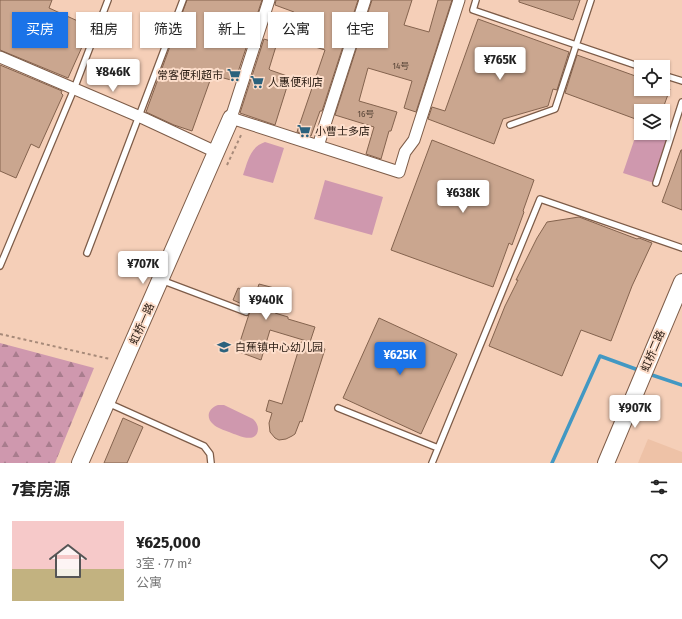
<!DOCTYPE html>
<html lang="zh">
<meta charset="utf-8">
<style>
body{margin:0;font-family:"Fira Sans Condensed","Noto Sans SC",sans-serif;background:#f2f2f2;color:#222;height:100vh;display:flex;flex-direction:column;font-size:15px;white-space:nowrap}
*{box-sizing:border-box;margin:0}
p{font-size:13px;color:#767676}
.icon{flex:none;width:22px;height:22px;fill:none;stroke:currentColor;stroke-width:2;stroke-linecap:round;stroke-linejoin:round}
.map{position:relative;height:463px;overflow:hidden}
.sheet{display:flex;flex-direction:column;background:#fff;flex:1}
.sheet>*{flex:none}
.hud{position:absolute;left:12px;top:12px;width:400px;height:36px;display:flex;gap:8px}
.fabs{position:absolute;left:634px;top:60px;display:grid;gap:8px}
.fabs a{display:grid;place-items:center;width:36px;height:36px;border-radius:0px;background:#fff;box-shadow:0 1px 3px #0004;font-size:20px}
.price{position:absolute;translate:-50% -34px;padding:0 9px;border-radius:4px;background:#fff;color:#222;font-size:13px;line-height:26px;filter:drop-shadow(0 1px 2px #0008)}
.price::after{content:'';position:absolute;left:50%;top:24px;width:12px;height:9px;margin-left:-6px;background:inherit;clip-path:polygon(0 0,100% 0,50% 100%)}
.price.on{background:#1a73e8;color:#fff}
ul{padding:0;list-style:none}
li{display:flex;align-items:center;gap:12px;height:100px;padding:0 12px}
li span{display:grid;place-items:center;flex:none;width:112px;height:80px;border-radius:0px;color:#555}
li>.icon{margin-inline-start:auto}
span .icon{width:48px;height:48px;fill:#fffc;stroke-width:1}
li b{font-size:17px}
h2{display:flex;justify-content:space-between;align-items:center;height:48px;padding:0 12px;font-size:17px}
.tag{padding:0 14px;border-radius:0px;background:#fff;box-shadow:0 1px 3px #0004;font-size:14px;line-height:36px}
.tag.on{background:#1a73e8;color:#fff}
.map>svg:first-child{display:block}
</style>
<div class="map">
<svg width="682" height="463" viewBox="0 0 682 463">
<defs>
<pattern id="forest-firs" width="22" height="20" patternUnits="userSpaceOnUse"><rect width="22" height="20" fill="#cf98ae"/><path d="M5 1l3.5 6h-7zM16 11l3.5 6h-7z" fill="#a87c8d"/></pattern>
</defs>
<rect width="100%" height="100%" fill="#f5cfb8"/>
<!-- built -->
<path fill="#eec2a7" d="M648,439L682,452V463H638Z"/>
<!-- forest -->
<path fill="url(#forest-firs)" d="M0,343L94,368L55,463H0Z"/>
<!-- pitch -->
<path fill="#cf98ae" d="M640,123H641V133H663V131L670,133L654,183L623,173Z
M265,142L284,148L273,183L243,175C248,161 250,147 265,142Z
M325,180L383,197L372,235L314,219Z
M218,405H224L253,419C256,422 258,425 258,429C257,445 237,435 229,432C224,430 217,428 213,424C205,417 209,408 218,405Z"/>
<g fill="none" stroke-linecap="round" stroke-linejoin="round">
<!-- stream -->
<path stroke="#4298c3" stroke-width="3.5" d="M649,374L682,385
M552,463L600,356L641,371"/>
</g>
<!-- building -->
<path fill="#caa68f" stroke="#84634e" d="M0,0H52L49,8L91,27L68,78L0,50Z
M187,0H262L235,81L212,75L192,131L174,125L146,112Z
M276,0H358L322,111H320L311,136L297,132L325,50L286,38L294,12L275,5Z
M372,0H412L404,25L429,32L438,0H452L416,112L404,108L412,81L368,68L359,101L397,112L391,131H389L381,159L366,154L374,127L335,115Z
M519,0H580L573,20L519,2Z
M478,19L569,52L557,90L553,89L548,106L503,119L494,144L428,119L432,107L445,111Z
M264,39L277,43L269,69L270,70L290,77L275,125L240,113Z
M577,55L641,78V89H670L662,111H641V121L565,93Z
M0,65L62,91L61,93L63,95L39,148L31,144L16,178L0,171Z
M432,140L534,180L523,211L524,212L512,245L509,243L493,287L391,250Z
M681,150H682V210L662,202Z
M579,217L637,239L639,238L652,243L632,286L611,341L581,330L562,376L489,346L505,306L518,280H516L537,238L547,222Z
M259,284L282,290L275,313L288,317V319L315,327L310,342L270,330L261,360L237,351L251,308L233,300L238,288L255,296Z
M379,318L457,354L421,434L343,398Z
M301,342L325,349L302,422L300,421L295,434L292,436L286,439L279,440L275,438L270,432L269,423L272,413L266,411L269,400L282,404Z
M123,418L143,427L127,463H104Z"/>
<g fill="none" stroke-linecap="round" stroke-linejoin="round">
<!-- lane casing -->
<g stroke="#7d5c48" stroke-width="8">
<path id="lane" d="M476,0L473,10L641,67
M663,75L682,81
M510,125L555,109L591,0
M656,183L682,102
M87,253L183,0
M0,266L74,89L108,0
M161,280L246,312
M108,403L204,446L210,454L211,463
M338,408L438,448
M432,463L540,199L682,248"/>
</g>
<!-- street casing -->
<g stroke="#7d5c48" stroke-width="13">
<path id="street" d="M269,0L231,118L399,172L405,152L414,140L459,0
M0,57L145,119L216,152
M318,146L365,0"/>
</g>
<!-- secondary casing -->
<g stroke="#7d5c48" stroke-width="18">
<path id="secondary" d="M80,463L231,118
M606,463L682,282"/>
</g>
<!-- path -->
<path stroke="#a78a79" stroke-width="2" stroke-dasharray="3 3" stroke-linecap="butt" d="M227,165L242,133
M0,334L110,359"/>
<!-- lane -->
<use href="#lane" stroke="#fff" stroke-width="5.5"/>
<!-- street -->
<use href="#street" stroke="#fff" stroke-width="11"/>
<!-- secondary -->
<use href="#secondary" stroke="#fff" stroke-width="16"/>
</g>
<!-- icons -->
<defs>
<g id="supermarket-bare" transform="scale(1.08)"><path d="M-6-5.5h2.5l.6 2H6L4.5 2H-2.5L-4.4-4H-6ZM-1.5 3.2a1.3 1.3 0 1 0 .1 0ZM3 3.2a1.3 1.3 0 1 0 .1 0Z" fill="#2c627d" stroke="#fddecb" stroke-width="2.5" paint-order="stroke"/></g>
<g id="school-bare" transform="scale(1.08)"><path d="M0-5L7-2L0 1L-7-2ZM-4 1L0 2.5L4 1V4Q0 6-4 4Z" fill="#2c627d" stroke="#fddecb" stroke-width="2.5" paint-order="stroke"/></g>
</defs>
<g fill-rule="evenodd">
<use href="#supermarket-bare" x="234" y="75"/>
<use href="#supermarket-bare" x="257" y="82"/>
<use href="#supermarket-bare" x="304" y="131"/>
<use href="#school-bare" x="224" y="347"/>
</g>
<g text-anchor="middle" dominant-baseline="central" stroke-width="4" stroke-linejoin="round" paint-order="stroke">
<!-- number labels -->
<g font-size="9" fill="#554235">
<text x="401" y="66">14号</text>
<text x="366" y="114">16号</text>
</g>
<!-- poi labels -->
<g font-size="11" fill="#2e2017" stroke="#fddecb" text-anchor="start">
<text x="223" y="75" text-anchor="end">常客便利超市</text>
<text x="268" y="82">人惠便利店</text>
<text x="315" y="131">小曹士多店</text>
<text x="235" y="347">白蕉镇中心幼儿园</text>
</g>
<!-- street labels -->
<g font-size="11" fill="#2e2017" stroke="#fddecb">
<text transform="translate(142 324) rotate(-66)">虹桥一路</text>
<text transform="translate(653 351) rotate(-67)">虹桥二路</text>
</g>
</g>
</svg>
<div class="fabs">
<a><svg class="icon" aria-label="locate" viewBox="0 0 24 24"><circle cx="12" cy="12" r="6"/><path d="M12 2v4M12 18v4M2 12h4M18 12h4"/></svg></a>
<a><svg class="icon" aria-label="layers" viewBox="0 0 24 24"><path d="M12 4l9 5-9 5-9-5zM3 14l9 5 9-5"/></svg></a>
</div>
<b class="price" style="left:500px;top:81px">¥765K</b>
<b class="price" style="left:113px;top:93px">¥846K</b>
<b class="price" style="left:463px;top:214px">¥638K</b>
<b class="price" style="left:143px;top:285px">¥707K</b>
<b class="price" style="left:266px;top:321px">¥940K</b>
<b class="price on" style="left:400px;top:376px">¥625K</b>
<b class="price" style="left:635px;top:429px">¥907K</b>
<div class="hud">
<a class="tag on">买房</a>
<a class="tag">租房</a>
<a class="tag">筛选</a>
<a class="tag">新上</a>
<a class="tag">公寓</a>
<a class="tag">住宅</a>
</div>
</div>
<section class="sheet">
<h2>7套房源<svg class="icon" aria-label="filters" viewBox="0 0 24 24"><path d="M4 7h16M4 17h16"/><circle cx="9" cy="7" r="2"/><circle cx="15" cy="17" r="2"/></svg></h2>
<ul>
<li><span style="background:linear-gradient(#f6c9c9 60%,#c2b280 0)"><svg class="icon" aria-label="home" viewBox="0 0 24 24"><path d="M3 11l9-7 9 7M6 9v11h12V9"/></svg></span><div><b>¥625,000</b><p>3室 · 77 m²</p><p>公寓</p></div><svg class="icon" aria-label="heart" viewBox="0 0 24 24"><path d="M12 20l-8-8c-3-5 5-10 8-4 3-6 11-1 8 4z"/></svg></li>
</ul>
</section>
